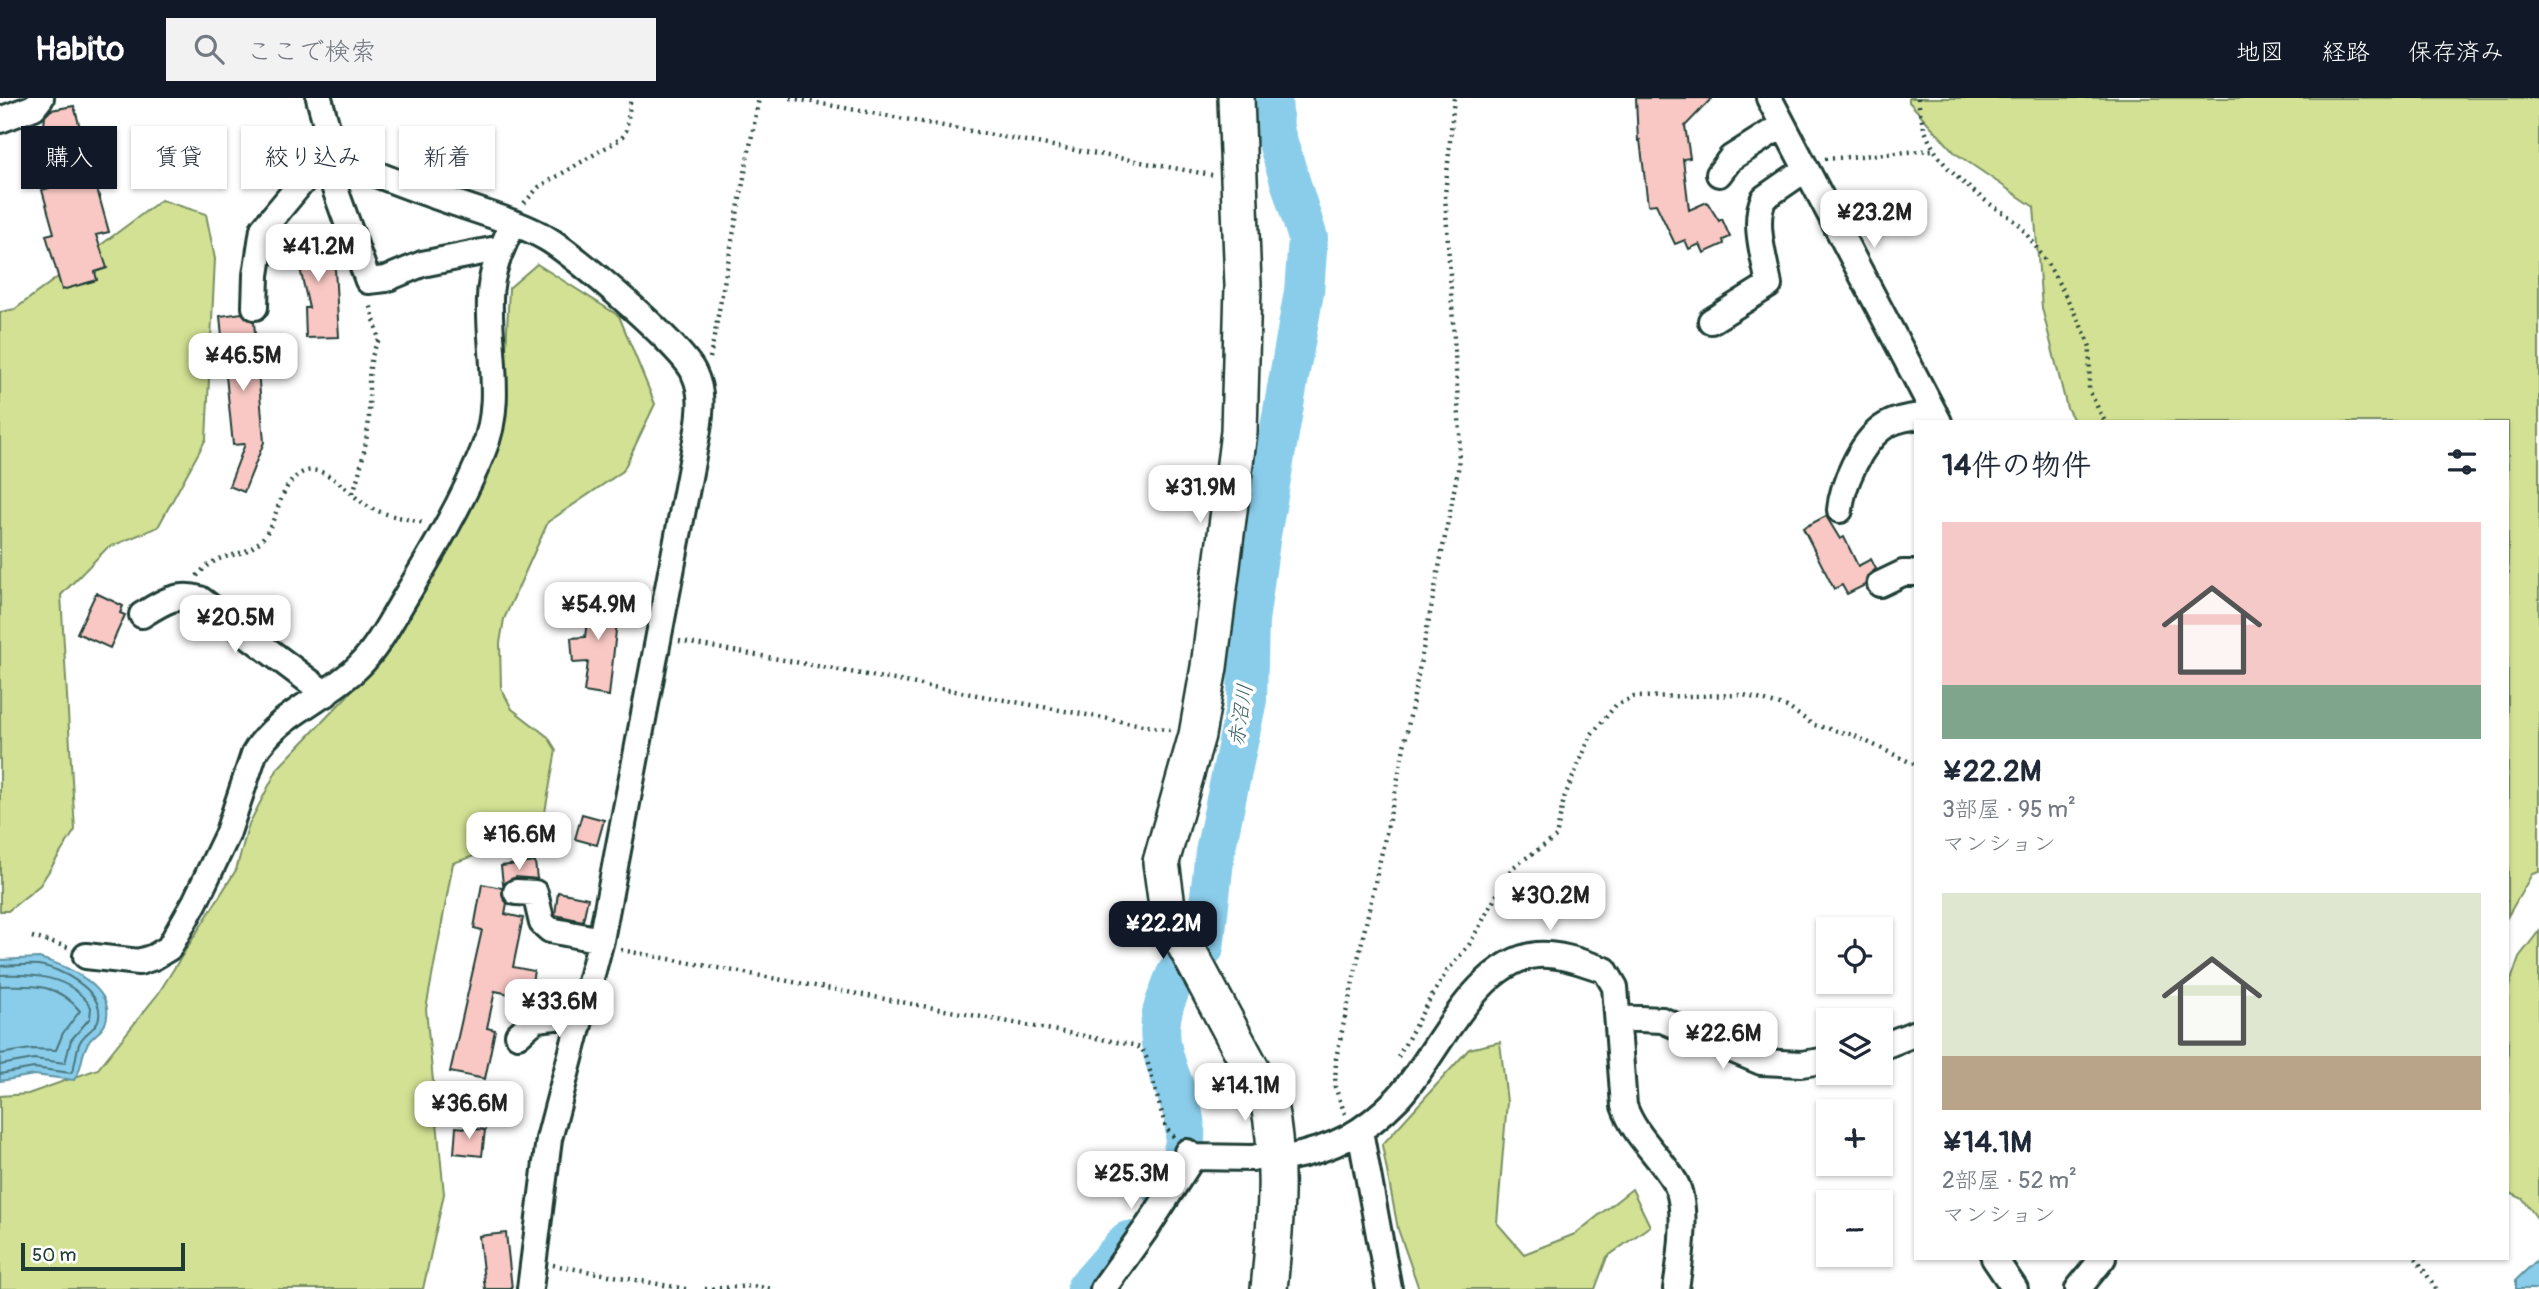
<!DOCTYPE html>
<html lang="ja">
<meta charset="utf-8">
<style>
body{margin:0;font-family:Pangolin,"Klee One",sans-serif;background:#f2f2f3;color:#1f2937;height:100vh;display:flex;flex-direction:column;font-size:26px;white-space:nowrap}
*{box-sizing:border-box;margin:0}
p{font-size:23px;color:#747a83}
.icon{flex:none;width:38px;height:38px;fill:none;stroke:currentColor;stroke-width:2;stroke-linecap:round;stroke-linejoin:round}
.map{position:relative;flex:1;overflow:hidden}
.sheet{position:absolute;left:1914px;top:322px;width:595px;height:840px;display:flex;flex-direction:column;background:#fff;border-radius:0px;box-shadow:0 2px 5px #0004}
.sheet>*{flex:none}
.top-card{position:absolute;left:21px;top:28px;width:665px;height:63px;display:flex;gap:14px}
.tools{position:absolute;left:1816px;top:819px;display:grid;gap:14px}
.tools a{display:grid;place-items:center;width:77px;height:77px;border-radius:0px;background:#fff;box-shadow:0 2px 5px #0004;font-size:35px}
.scale{position:absolute;left:21px;bottom:18px;width:164px;box-sizing:border-box;padding-left:7px;border:4px solid #1f3d34;border-top:0;font-size:19px;line-height:24px;white-space:nowrap;color:#1f3d34;-webkit-text-stroke:5px #fff;paint-order:stroke}
.price{position:absolute;translate:-50% -60px;padding:0 16px;border-radius:14px;background:#fff;color:#222;font-size:23px;line-height:46px;filter:drop-shadow(0 2px 4px #0008)}
.price::after{content:'';position:absolute;left:50%;top:42px;width:21px;height:16px;margin-left:-10px;background:inherit;clip-path:polygon(0 0,100% 0,50% 100%)}
.price.current{background:#111827;color:#fff}
ul{padding:0;list-style:none}
li{display:grid;align-content:center;gap:14px;height:371px;padding:0 28px}
li span{display:grid;place-items:center;height:217px;border-radius:0px;color:#555}
li>.icon{margin-inline-start:auto}
span .icon{width:126px;height:126px;fill:#fffc;stroke-width:1}
li b{font-size:30px}
h2{display:flex;justify-content:space-between;align-items:center;height:84px;padding:0 28px;font-size:30px}
.chip{padding:0 24px;border-radius:0px;background:#fff;box-shadow:0 2px 5px #0004;font-size:24px;line-height:63px}
.chip.current{background:#111827;color:#fff}
header{display:flex;align-items:center;gap:42px;box-sizing:border-box;height:98px;padding:0 35px;background:#111827;color:#fff}
header strong{font-size:33px}
nav{display:flex;gap:38px;margin-inline-start:auto;font-size:24px}
.search{width:490px;height:63px;background:#f2f2f3;display:flex;align-items:center;gap:18px;box-sizing:border-box;padding:0 24px;border-radius:0px;color:#747a83;font-size:26px}
.map>svg:first-child{display:block}
</style>
<header>
<strong>Habito</strong>
<div class="search"><svg class="icon" aria-label="search" viewBox="0 0 24 24"><circle cx="10" cy="10" r="6"/><path d="M15 15l6 6"/></svg>ここで検索</div>
<nav><a>地図</a><a>経路</a><a>保存済み</a></nav>
</header>
<div class="map">
<svg width="2539" height="1191" viewBox="0 0 2539 1191">
<rect width="100%" height="100%" fill="#fff"/>
<filter id="ink" filterUnits="userSpaceOnUse"><feTurbulence type="fractalNoise" baseFrequency=".0143" numOctaves="2"/><feDisplacementMap in="SourceGraphic" scale="14" xChannelSelector="R" yChannelSelector="G"/><feConvolveMatrix kernelMatrix="1 2 1 2 8 2 1 2 1" color-interpolation-filters="sRGB"/></filter>
<g filter="url(#ink)">
<!-- green -->
<path fill="#d3e194" stroke="#798f64" stroke-width="2" d="M1909,0H2539V774L2532,776L2508,818V324H2075L2067,310L2042,210L2034,109L1955,55L1909,4Z
M161,102L206,116L215,161L206,341L158,429L107,450L61,497L75,732L40,787L8,813H0V214L15,211Z
M537,166L619,218L655,306L623,373L548,424L504,521L500,545L501,590L512,611L548,639L556,652L545,714L534,738L453,765L426,911L444,1096L423,1191H0V998L28,996L98,971L158,896L236,772L249,726L278,670L348,597L450,447L487,370L506,253L509,190Z
M2539,833V1123L2523,1101L2508,1094V891L2519,859Z
M1500,944L1507,1004L1497,1125L1524,1156L1575,1136L1632,1091L1650,1128L1607,1159L1595,1191H1419L1398,1131L1382,1047L1469,951Z"/>
<!-- water -->
<path fill="#8acdeb" stroke="#5f93a2" stroke-width="2" d="M39,860C66,867 119,891 105,926C101,935 91,938 87,947C80,959 83,971 74,982L34,977L0,983V862Z
M2539,1160V1191H2516V1182Z"/>
<g fill="none" stroke-linecap="round" stroke-linejoin="round">
<!-- shore -->
<path stroke="#4a777d" stroke-width="2" d="M0,868C12,868 26,866 38,867C61,870 103,893 99,919C98,930 85,934 80,944C75,954 77,966 71,975L34,970L0,976
M0,877C34,876 70,877 91,909L90,920L71,942L65,965L34,961L0,967
M0,888C33,887 57,885 80,913L63,935L56,952L31,951L0,956"/>
<!-- river -->
<path stroke="#8acdeb" stroke-width="40" d="M1162,1092C1226,1015 1134,974 1168,897C1171,889 1174,878 1179,872C1186,864 1196,857 1204,850L1215,754L1247,602L1249,523L1260,443L1304,194L1308,140L1274,32L1272,0
M1086,1191L1128,1143"/>
</g>
<!-- building -->
<path fill="#f9c8c4" stroke="#1f3d34" stroke-width="2" d="M1636,0H1712L1685,28L1690,60L1683,61L1689,112L1707,104L1719,123L1722,121L1730,139L1723,142L1724,146L1704,155L1700,146L1689,151L1685,142L1675,146L1656,106L1648,107L1640,42L1638,43Z
M74,8L109,134L96,137L107,170L95,174L97,182L62,192L46,137L54,135L42,92L49,90L41,60L45,18L51,12Z
M322,130L326,155L332,154L335,171L339,239L306,240L305,210H309L292,135Z
M242,215L254,224L264,344L244,394L229,388L245,346L233,347L220,218Z
M1826,418L1840,441L1844,439L1858,468L1871,461L1876,471L1867,478L1865,487L1847,496L1842,487L1834,491L1803,430Z
M591,492L620,495L609,598L584,594L588,564L573,565L571,540L585,539Z
M96,495L123,508L120,515L125,517L110,550L77,535Z
M582,716L604,722L597,747L575,741Z
M535,764L537,781L516,779L503,786L501,768Z
M482,786L502,790L503,800L507,805L505,816L523,820L513,869L534,873L529,900L495,893L487,930L495,932L485,981L450,974L482,832L474,830Z
M558,794L588,800L583,823L555,817Z
M456,1029L485,1032L482,1058L454,1055Z
M506,1135L512,1191H485L479,1138Z"/>
<g fill="none" stroke-linecap="round" stroke-linejoin="round">
<!-- street casing -->
<g stroke="#1f3d34" stroke-width="30">
<path id="street" d="M319,0L331,44L343,62C383,80 425,95 467,109C493,118 522,126 546,140C573,155 684,250 694,275C703,294 701,312 698,332L601,842L549,1041L530,1191
M1769,0L1939,324
M0,22L34,9L41,0
M340,57L334,71L335,91L368,183L386,181L422,166L502,150
M1719,76L1731,60L1783,27
M255,209L256,177L263,131L333,47
M1711,223L1769,187C1765,162 1752,124 1764,100L1806,71
M1840,412C1842,387 1861,345 1882,330C1897,319 1917,319 1935,316
M1880,486L1903,475H1916
M142,517C161,505 177,494 200,501L326,596
M516,794L535,795L542,825L550,832L601,842
M86,858L139,864L154,859L169,850L195,804L227,737L254,656C276,617 327,600 359,568C377,550 390,525 403,503C432,455 462,405 483,353C504,305 488,251 490,201C490,174 502,149 513,125
M1618,920L1662,922L1761,964L1801,966L1829,962
M518,937L536,921L583,916
M1881,949L1916,935
M1360,1033L1389,1191
M1187,1054L1193,1059L1253,1060L1276,1054L1286,1060C1334,1051 1364,1035 1398,1000C1436,960 1474,863 1537,857C1559,855 1584,865 1605,872L1615,889L1624,1008C1635,1039 1659,1057 1675,1084C1689,1108 1680,1164 1676,1191
M1994,1160L2015,1191
M1103,1191L1148,1128L1193,1059
M2078,1191L2103,1160"/>
</g>
<!-- secondary casing -->
<g stroke="#1f3d34" stroke-width="40">
<path id="secondary" d="M1236,0L1243,188L1239,334L1209,569L1197,637L1161,764L1167,808L1177,832L1268,1002C1282,1063 1275,1130 1269,1191"/>
</g>
<!-- path -->
<path stroke="#1f3d34" stroke-width="4.5" stroke-dasharray="2 5" stroke-linecap="butt" d="M790,0L1212,77
M1918,0C1923,52 1950,76 1990,106C2000,113 2012,119 2020,128C2048,161 2067,200 2086,238L2090,249L2089,292L2105,324
M1825,61L1932,52
M524,105L539,89L622,40L626,33L631,0
M710,260L759,0
M353,395C360,374 365,352 368,330C372,300 363,269 379,242L370,205
M197,478C220,451 236,463 257,446C274,432 276,407 287,389C313,350 342,390 363,405C378,417 406,420 424,425
M679,543L1170,632
M32,839L68,849
M621,852L1133,947L1142,951L1146,959L1166,1030L1174,1039
M1398,959L1427,906L1447,873L1469,847L1512,770L1556,739L1564,700L1591,637L1616,607L1634,599L1744,597L1787,609L1814,627L1853,637L1916,667
M1345,1016L1335,989L1336,960L1395,695L1458,372L1460,336L1445,97L1454,0
M2416,1160L2436,1191
M553,1167L686,1191
M705,1191L752,1188L773,1191"/>
<!-- street -->
<use href="#street" stroke="#fff" stroke-width="24"/>
<!-- secondary -->
<use href="#secondary" stroke="#fff" stroke-width="35"/>
</g>
</g>
<g text-anchor="middle" dominant-baseline="central" stroke-width="7" stroke-linejoin="round" paint-order="stroke">
<!-- water labels -->
<g font-size="21" font-style="italic" fill="#3a6162" stroke="#fff">
<text transform="translate(1241 617) rotate(-81)">赤沼川</text>
</g>
</g>
</svg>
<div class="tools">
<a><svg class="icon" aria-label="locate" viewBox="0 0 24 24"><circle cx="12" cy="12" r="6"/><path d="M12 2v4M12 18v4M2 12h4M18 12h4"/></svg></a>
<a><svg class="icon" aria-label="layers" viewBox="0 0 24 24"><path d="M12 4l9 5-9 5-9-5zM3 14l9 5 9-5"/></svg></a>
<a>+</a>
<a>−</a>
</div>
<div class="scale">50 m</div>
<b class="price" style="left:1874px;top:152px">¥23.2M</b>
<b class="price" style="left:318px;top:186px">¥41.2M</b>
<b class="price" style="left:243px;top:295px">¥46.5M</b>
<b class="price" style="left:1200px;top:427px">¥31.9M</b>
<b class="price" style="left:598px;top:544px">¥54.9M</b>
<b class="price" style="left:235px;top:557px">¥20.5M</b>
<b class="price" style="left:519px;top:774px">¥16.6M</b>
<b class="price" style="left:1550px;top:835px">¥30.2M</b>
<b class="price current" style="left:1163px;top:863px">¥22.2M</b>
<b class="price" style="left:559px;top:941px">¥33.6M</b>
<b class="price" style="left:1723px;top:973px">¥22.6M</b>
<b class="price" style="left:1245px;top:1025px">¥14.1M</b>
<b class="price" style="left:469px;top:1043px">¥36.6M</b>
<b class="price" style="left:1131px;top:1113px">¥25.3M</b>
<div class="top-card">
<a class="chip current">購入</a>
<a class="chip">賃貸</a>
<a class="chip">絞り込み</a>
<a class="chip">新着</a>
</div>
<section class="sheet">
<h2>14件の物件<svg class="icon" aria-label="filters" viewBox="0 0 24 24"><path d="M4 7h16M4 17h16"/><circle cx="9" cy="7" r="2"/><circle cx="15" cy="17" r="2"/></svg></h2>
<ul>
<li><span style="background:linear-gradient(#f6c9c9 75%,#7fa58c 0)"><svg class="icon" aria-label="home" viewBox="0 0 24 24"><path d="M3 11l9-7 9 7M6 9v11h12V9"/></svg></span><div><b>¥22.2M</b><p>3部屋 · 95 m²</p><p>マンション</p></div></li>
<li><span style="background:linear-gradient(#dfe7d0 75%,#b9a48a 0)"><svg class="icon" aria-label="home" viewBox="0 0 24 24"><path d="M3 11l9-7 9 7M6 9v11h12V9"/></svg></span><div><b>¥14.1M</b><p>2部屋 · 52 m²</p><p>マンション</p></div></li>
</ul>
</section>
</div>
